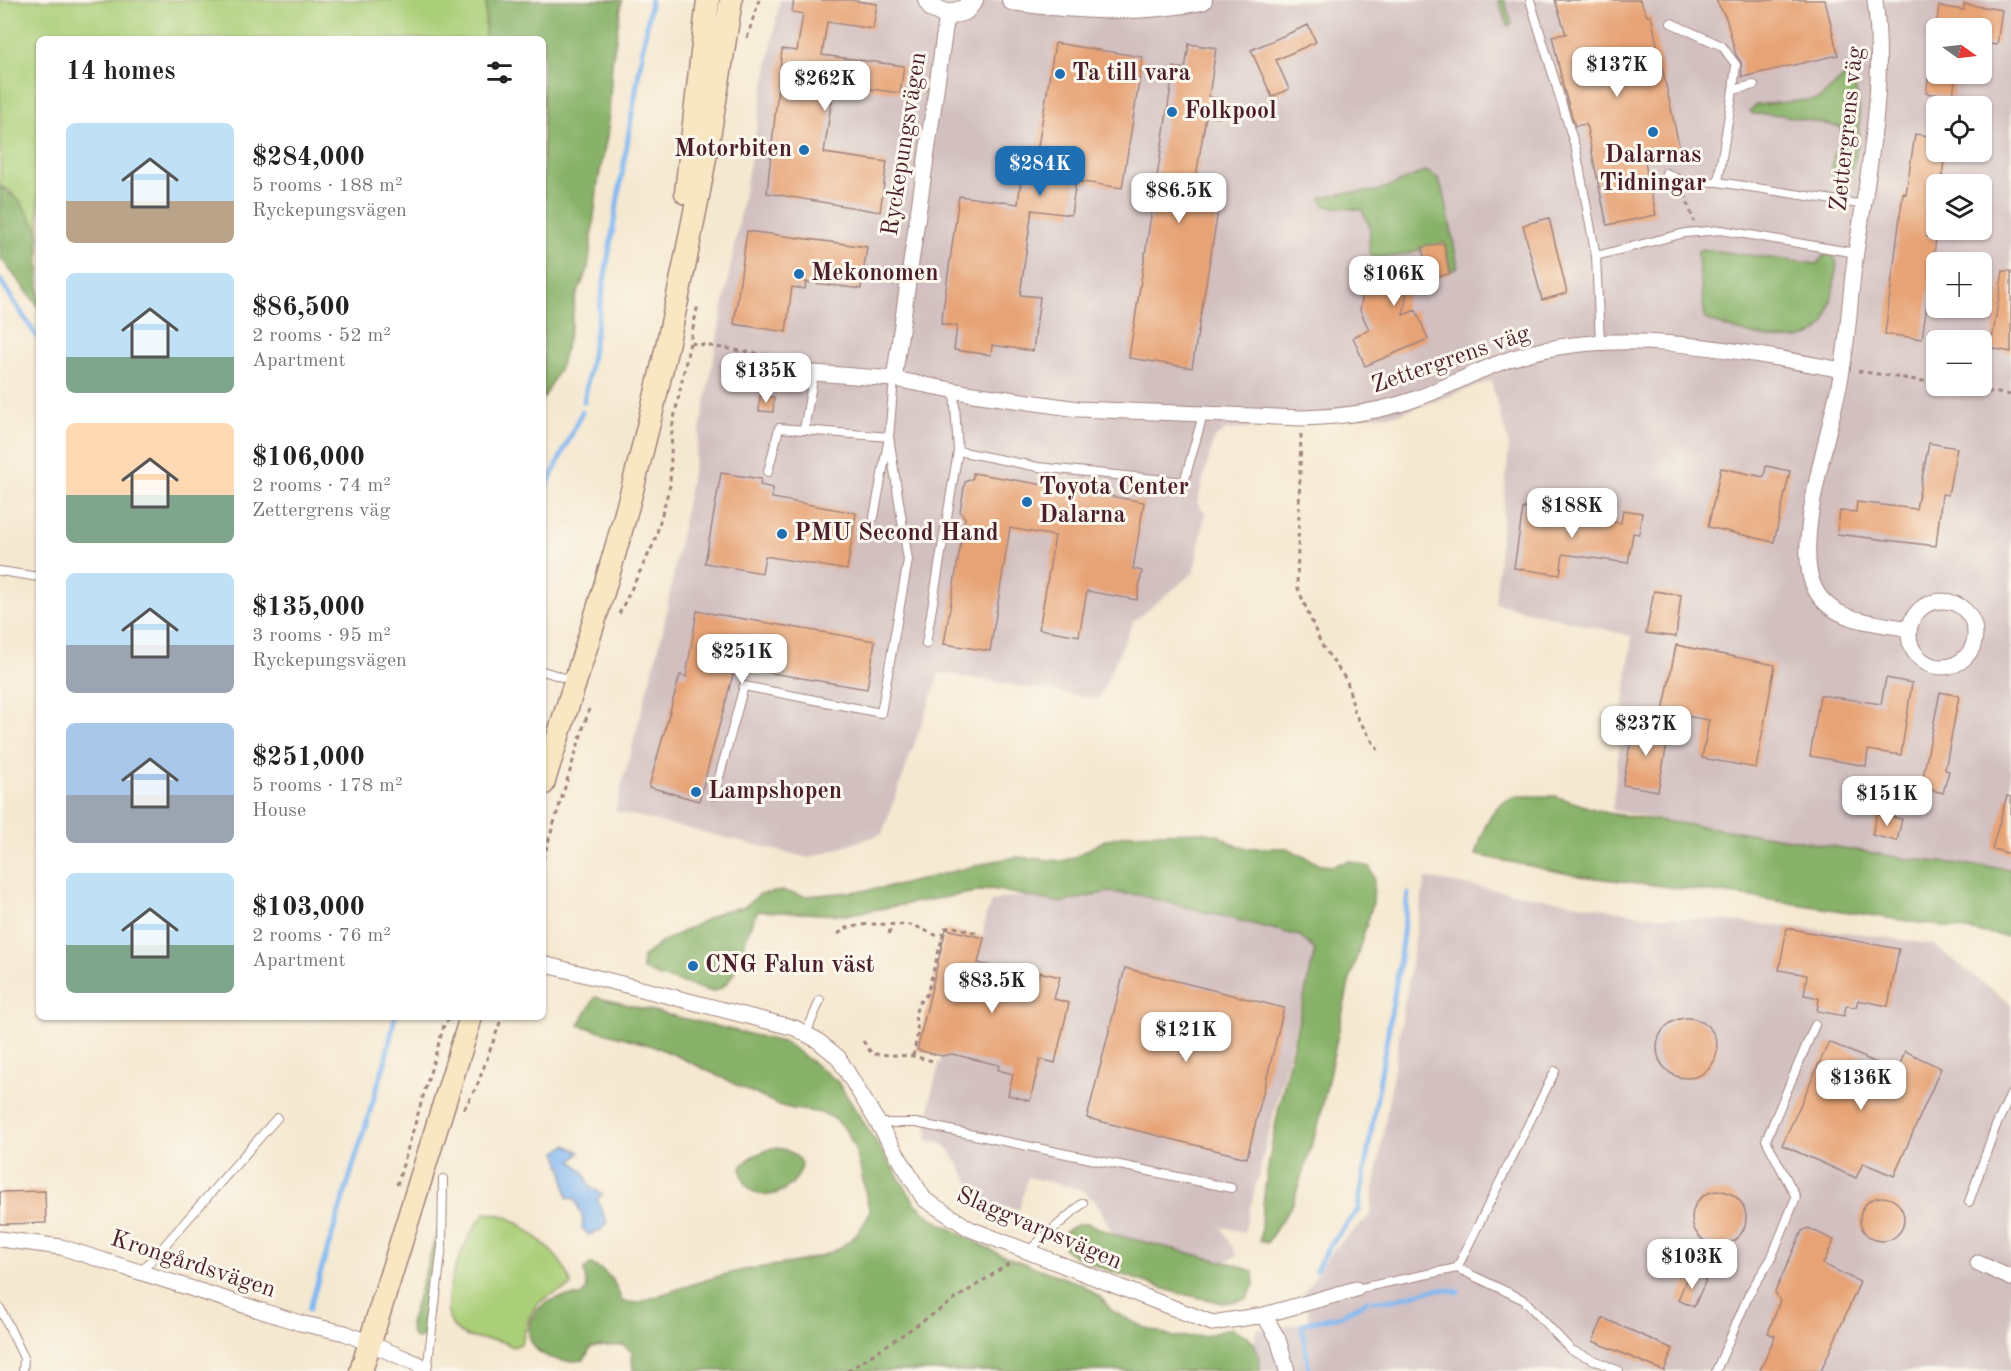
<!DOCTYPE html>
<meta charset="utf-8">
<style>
body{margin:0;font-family:"Old Standard TT",serif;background:#f6f6f6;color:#222;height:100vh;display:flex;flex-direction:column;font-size:22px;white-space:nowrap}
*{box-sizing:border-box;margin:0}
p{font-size:20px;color:#767676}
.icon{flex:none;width:33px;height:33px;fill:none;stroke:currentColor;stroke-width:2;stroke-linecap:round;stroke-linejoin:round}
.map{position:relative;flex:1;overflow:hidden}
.details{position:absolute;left:36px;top:36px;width:510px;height:984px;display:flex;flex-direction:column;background:#fff;border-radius:9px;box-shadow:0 2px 4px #0004}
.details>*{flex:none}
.needle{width:39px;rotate:104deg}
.tools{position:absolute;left:1926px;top:18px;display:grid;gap:12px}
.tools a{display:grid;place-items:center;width:66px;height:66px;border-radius:9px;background:#fff;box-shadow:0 2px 4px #0004;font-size:30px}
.price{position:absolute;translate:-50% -51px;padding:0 14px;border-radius:12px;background:#fff;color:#222;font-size:20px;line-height:39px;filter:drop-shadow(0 2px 3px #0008)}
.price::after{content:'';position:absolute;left:50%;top:36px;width:18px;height:14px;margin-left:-9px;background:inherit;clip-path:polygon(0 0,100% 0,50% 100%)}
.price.on{background:#1f6fb2;color:#fff}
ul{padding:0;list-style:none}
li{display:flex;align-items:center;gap:18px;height:150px;padding:0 30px}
li span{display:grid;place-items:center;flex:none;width:168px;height:120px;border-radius:9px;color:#555}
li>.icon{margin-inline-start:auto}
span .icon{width:72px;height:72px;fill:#fffc;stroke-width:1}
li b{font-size:26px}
h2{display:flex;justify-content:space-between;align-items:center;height:72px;padding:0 30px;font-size:26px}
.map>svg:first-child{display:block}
.industrial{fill:#d2bfc0;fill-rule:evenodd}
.green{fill:#abcf79;stroke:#7a7752;stroke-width:1.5}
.forest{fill:#88b269;stroke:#69684a;stroke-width:1.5}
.water{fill:#81b8f0;stroke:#666c8e;stroke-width:1.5}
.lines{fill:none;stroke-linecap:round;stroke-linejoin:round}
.stream{stroke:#81b8f0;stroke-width:5}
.building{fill:#e7a374}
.service-casing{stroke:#a0847e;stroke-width:10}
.minor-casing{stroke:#a0847e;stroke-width:17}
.tertiary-casing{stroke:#a0847e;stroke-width:22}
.secondary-casing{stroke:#a0847e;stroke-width:25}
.path{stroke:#a0847e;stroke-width:3;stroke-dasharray:4.5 4.5;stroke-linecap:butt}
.service{stroke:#fff;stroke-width:8}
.minor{stroke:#fff;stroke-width:15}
.tertiary{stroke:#fff;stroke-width:20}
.secondary{stroke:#f9e7c3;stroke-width:22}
.poi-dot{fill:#1f6fb2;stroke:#fbf7ec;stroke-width:2}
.labels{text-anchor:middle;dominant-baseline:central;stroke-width:6;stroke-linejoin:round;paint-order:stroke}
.poi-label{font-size:24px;font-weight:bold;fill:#4a1f2b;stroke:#fbf7ec;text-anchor:start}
.street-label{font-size:24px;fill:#4a1f2b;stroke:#fbf7ec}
</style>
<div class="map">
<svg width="2011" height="1371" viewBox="0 0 2011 1371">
<rect width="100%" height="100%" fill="#fbf7ec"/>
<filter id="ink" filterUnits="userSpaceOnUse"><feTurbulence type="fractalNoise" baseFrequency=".0167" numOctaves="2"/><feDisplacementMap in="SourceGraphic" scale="12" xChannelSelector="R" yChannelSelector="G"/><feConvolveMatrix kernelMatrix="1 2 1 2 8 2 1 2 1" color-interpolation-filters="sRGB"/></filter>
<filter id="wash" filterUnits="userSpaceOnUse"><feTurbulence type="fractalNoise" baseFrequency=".008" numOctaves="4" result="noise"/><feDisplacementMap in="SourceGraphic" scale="24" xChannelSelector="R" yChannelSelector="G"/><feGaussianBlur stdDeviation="1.35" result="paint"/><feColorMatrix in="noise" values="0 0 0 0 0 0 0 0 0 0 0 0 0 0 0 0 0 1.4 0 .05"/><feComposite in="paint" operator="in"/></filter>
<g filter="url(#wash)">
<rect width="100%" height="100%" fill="#f5e8d0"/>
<path class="industrial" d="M780 0H2011V888L1612 810 1632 636 1495 603 1509 445 1491 381 1398 414 1225 430 1214 439 1197 503 1205 513 1194 572 1133 622 1099 699 940 673 882 834 809 858 615 811 663 630ZM1936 28H1982V74H1936ZM1936 106H1982V152H1936ZM1936 184H1982V230H1936ZM1936 262H1982V308H1936ZM1936 340H1982V386H1936Z
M1425 878 1649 916 1718 920 1864 934 1933 945 2011 1004V1371H1251L1256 1330 1310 1322 1304 1293 1332 1251 1370 1215Z
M1107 892 1139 895 1300 936 1315 950 1244 1232 1222 1227 1237 1256 1224 1262 1113 1234 1097 1203 1080 1189 1028 1177 1019 1210 981 1201 949 1149 939 1142 927 1141 931 1094 942 1056 917 1050 947 929 983 937 985 918 991 902 1003 898 1030 896 1061 903Z"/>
<path class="green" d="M0 0H486L485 39H39V231L9 190 0 187Z
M485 1213C491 1214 498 1214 504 1216 526 1224 570 1263 571 1286 564 1291 556 1292 549 1296 528 1307 528 1324 521 1344L513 1347C496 1335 477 1344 460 1333 428 1313 466 1234 485 1213Z"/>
<path class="forest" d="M486 0H622L612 63 608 131 598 182 588 269 575 299 571 327 561 365 543 400V39H485Z
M1498 0H1504L1512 24 1508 26Z
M1847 74C1867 93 1860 160 1846 183L1833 181C1828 164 1835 151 1843 136L1840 127 1782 115 1753 114 1750 111 1756 105 1819 99Z
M1426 171 1438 178 1445 197 1458 267 1450 271 1444 243C1417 248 1401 260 1373 257L1369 252 1370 228 1362 210 1325 206 1321 198 1345 193 1378 191Z
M0 187 20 201 39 231V307L0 257Z
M1702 249 1816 264 1825 255H1833L1837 263C1834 281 1833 304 1825 322 1808 357 1732 330 1705 319L1697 252Z
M1518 796H1555L1606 813 1770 836 1909 859 2011 869V937L1745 896 1579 876 1476 855C1483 830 1490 802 1518 796Z
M1200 832 1218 835 1232 844 1248 848H1287L1321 865 1331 866 1349 861 1370 867 1374 878 1373 903 1349 983 1319 1122 1293 1203 1267 1243 1260 1240C1266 1142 1294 1045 1315 950L1300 936 1139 895 1108 892 1061 903 992 889 845 915 758 911C742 932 741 988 712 991 706 992 696 986 690 985 673 980 657 978 642 969L643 957 661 943 722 911 744 907 760 894 783 891 806 896 860 891 896 886 994 861 1016 857 1062 861 1075 857 1105 840 1129 834Z
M595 997 786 1043 837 1081 915 1203 934 1220 1001 1255 1081 1284 1101 1298 1112 1311 1143 1327 1174 1337 1205 1336 1231 1328C1254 1338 1259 1345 1260 1371H633L632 1352 623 1345 591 1347 584 1360C510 1371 512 1292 581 1296L587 1289 584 1270 591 1264C608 1272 617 1282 621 1301L637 1303C670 1292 704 1279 739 1271 786 1261 850 1266 870 1211 861 1183 861 1142 838 1122 823 1108 801 1113 782 1106 740 1089 701 1065 658 1048 633 1039 605 1033 579 1025Z
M772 1148C785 1148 798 1153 802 1166 791 1202 743 1207 741 1167L751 1157Z
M1087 1223 1113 1234 1237 1265 1253 1272 1254 1284 1247 1299 1223 1303 1174 1292 1082 1261 1065 1249 1061 1240C1066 1227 1074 1225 1087 1223Z
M437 1232 440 1236 425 1333 422 1338 416 1339 411 1333 410 1324Z"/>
<path class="water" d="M566 1145 580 1152 572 1161 584 1172 589 1185 602 1195 597 1199 607 1222 601 1230 589 1235 582 1228 583 1219 575 1199 568 1198C564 1189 566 1181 563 1172 561 1165 558 1161 557 1152Z"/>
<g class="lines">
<path class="stream" d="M0 280 39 340
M584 402 651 0
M543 494 582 412
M1316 1270 1330 1245 1358 1210 1398 972 1408 894
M1373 1301C1379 1300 1386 1301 1392 1300 1415 1295 1434 1285 1458 1292
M309 1310 385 1062 395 1017
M1309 1371 1302 1324 1340 1316 1367 1301"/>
</g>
<g id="blocks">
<path class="building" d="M794 0H850L877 4 873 29 827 22 822 55 904 66 900 93 834 84 824 153 887 162 880 212 767 193 782 49 797 51 803 14 792 12Z
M1555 0H1640L1647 16H1651L1680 150 1644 158 1656 215 1607 225 1586 124 1575 126 1564 90 1552 36 1566 34Z
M1716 0H1825L1838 55 1742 77 1741 62 1736 55 1726 18Z
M1964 4 2002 10 1997 45 1982 43V28H1936L1939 6 1964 10Z
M1308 25 1316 42 1276 60 1289 89 1272 97 1251 50Z
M1055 43 1143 57 1122 188 1076 181 1071 215 1032 210 1020 295 1040 297 1033 351 992 345 991 355 954 350 957 326 941 324 959 196 1018 204 1021 181 1032 183Z
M1189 44 1216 48 1209 97 1221 99 1218 118 1206 116 1194 189 1221 193 1192 368 1129 358 1174 67 1185 69Z
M1929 74H1956L1953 96 1926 93Z
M1915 134 1936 137V152H1945L1941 184H1936V199H1932L1927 237 1936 239 1922 339 1885 334 1903 193 1906 194Z
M1549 218 1567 293 1542 300 1523 225Z
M747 231 867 247 861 289 806 282 805 289 792 287 786 332 734 324Z
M1444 243 1450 274 1409 282 1403 315 1416 310 1428 339 1365 366 1353 337 1369 330 1360 310 1368 263 1428 274 1422 247Z
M2003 271H2011V352L1991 348Z
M760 396 774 397 773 412 759 411Z
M1929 443 1957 448 1948 495 1942 494 1936 546 1837 534 1840 511 1856 512 1857 502 1916 509Z
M1766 466 1790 471 1774 542 1708 527 1721 468 1764 477Z
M721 473 761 479 760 485 773 488 772 498 856 513 847 570 765 556 762 573 705 563Z
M973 473 1144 502 1133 569 1142 571 1137 600 1087 591 1079 636 1039 629 1055 536 1010 528 990 651 944 644 965 518 960 512 965 482 973 478Z
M1523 508 1621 523 1623 510 1642 513 1639 534 1633 533 1628 563 1563 554 1560 575 1514 568Z
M1654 591 1681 595 1676 637 1646 633Z
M697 611 875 641 867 689 735 667 699 801 649 787 680 675 686 677Z
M1676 645 1775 665 1756 768 1702 758 1709 720 1663 712Z
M1886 678 1912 683 1901 755 1868 750 1866 766 1810 756 1820 695 1881 704Z
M1940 692 1959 696 1945 770 1949 771 1943 793 1921 787Z
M1634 722 1670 729 1658 791 1623 785Z
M2007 796 2011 797V854L1992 849Z
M1877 814 1902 819 1897 841 1872 835Z
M1787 928 1899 949 1888 1006 1858 1000 1856 1007 1846 1006 1844 1016 1817 1011 1819 998 1804 995 1807 975 1779 970Z
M946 929 984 938 978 963 1038 977 1039 972 1060 977 1054 999 1069 1003 1055 1063 1040 1059 1030 1101 1008 1095 1013 1074 998 1070 999 1065 952 1054 942 1056 917 1050Z
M1125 968 1284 1008 1247 1158 1087 1118Z
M1657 1048a30 30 0 1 1 60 0a30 30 0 1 1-60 0Z
M1829 1042 1897 1072 1905 1051 1941 1068 1894 1176 1863 1163 1856 1178 1782 1145Z
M1692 1218a27 27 0 1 1 54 0a27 27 0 1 1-54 0Z
M45 1191 46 1223 0 1224V1192Z
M1860 1219a22 22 0 1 1 44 0a22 22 0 1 1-44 0Z
M1808 1228 1834 1240 1823 1264 1860 1282 1821 1371H1760L1775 1336 1768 1333 1780 1300 1775 1292 1802 1231Z
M1689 1273 1706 1280 1694 1307 1678 1300Z
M1603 1318 1673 1349 1664 1371 1593 1341Z"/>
</g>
</g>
<g filter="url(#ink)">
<use href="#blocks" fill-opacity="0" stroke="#a0847e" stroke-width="1.5"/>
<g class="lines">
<defs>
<path id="service" d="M1530 0 1576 150 1596 256 1600 342
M1671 23 1722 46 1736 65 1733 90
M1754 85 1733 90 1718 182 1865 205
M1666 173 1682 181 1718 182
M1596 256 1685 233 1721 230 1856 253
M804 430 814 373
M958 451 1038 467 1184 482 1203 415
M874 517 889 437 894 379
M0 571 39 577
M926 644 958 451 954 391
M543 671 574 681
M714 796 744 686 881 713 908 560 889 437 779 428 768 472
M806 1034 820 1000
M879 1123H916L1231 1188
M1969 1202 1995 1128 2011 1094
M1027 1252 1083 1203
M1457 1268 1524 1300 1571 1350 1619 1371
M141 1272 277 1118
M1356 1289 1457 1268 1555 1071
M0 1308 24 1358 23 1371
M427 1371 442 1246 443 1179
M1716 1371 1750 1292 1771 1259 1796 1197 1766 1140 1815 1025"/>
<path id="minor" d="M1875 0C1886 85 1869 169 1856 252 1850 291 1849 331 1842 370 1834 422 1792 541 1814 587 1831 623 1875 622 1909 629
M814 373 894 379 947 15
M894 379 973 394 1078 409 1301 418C1340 417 1381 412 1418 398 1453 385 1486 365 1523 355 1627 326 1738 351 1842 370
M1909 634a33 33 0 1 1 66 0a33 33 0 1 1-66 0Z
M543 964 795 1028 817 1040 838 1057 924 1199 970 1229 1212 1323 1264 1315 1356 1289
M0 1239 61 1247 300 1323 345 1333 418 1364 423 1371
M1978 1263 2011 1278
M1264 1315 1278 1339 1287 1371"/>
<path id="tertiary" d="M928 0 933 8 947 15 965 10 973 0
M1012 0C1076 9 1138 13 1202 0"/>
<path id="secondary" d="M686 193 708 0
M543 784C576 678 612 571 639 463 678 310 708 156 731 0
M361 1371 471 1017"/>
</defs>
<use href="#service" class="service-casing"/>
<use href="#minor" class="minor-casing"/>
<use href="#tertiary" class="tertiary-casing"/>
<use href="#secondary" class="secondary-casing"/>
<path class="path" d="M747 38 759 0
M1685 194 1694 222
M691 343 799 360 803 364
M1858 371 1936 383
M1952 386 2011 395
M1301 434 1297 586 1321 644 1347 681 1355 714 1378 750
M619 614 654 543 670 485 672 428 698 304
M543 859 589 709
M838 934 846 928 869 924 913 925 942 938
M889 934 891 926
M863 1041 872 1054 913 1056 937 1062
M913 1056 918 1032 915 1016 918 1004 927 994 945 928 954 927 977 933
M464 1109 477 1086 502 1017
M397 1185 445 1022 451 1019
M848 1371 1011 1262"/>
<use href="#service" class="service"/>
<use href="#minor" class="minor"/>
<use href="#tertiary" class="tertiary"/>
<use href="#secondary" class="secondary"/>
</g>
</g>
<g class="poi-dot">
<circle cx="1060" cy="74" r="6"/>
<circle cx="1172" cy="112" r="6"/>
<circle cx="1653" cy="132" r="6"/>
<circle cx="804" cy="150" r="6"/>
<circle cx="799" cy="274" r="6"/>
<circle cx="1027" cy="502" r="6"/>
<circle cx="782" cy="534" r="6"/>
<circle cx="696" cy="792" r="6"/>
<circle cx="693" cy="966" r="6"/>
</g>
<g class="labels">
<g class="poi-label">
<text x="1072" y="74">Ta till vara</text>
<text x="1184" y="112">Folkpool</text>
<text x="792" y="150" text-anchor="end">Motorbiten</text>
<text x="1653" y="156" text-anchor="middle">Dalarnas<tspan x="1653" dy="28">Tidningar</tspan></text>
<text x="811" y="274">Mekonomen</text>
<text x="1039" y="488">Toyota Center<tspan x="1039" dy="28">Dalarna</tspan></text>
<text x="794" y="534">PMU Second Hand</text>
<text x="708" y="792">Lampshopen</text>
<text x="705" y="966">CNG Falun väst</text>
</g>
<g class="street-label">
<text transform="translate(1848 129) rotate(-84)">Zettergrens väg</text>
<text transform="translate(905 144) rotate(-81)">Ryckepungsvägen</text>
<text transform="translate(1451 360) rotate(-19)">Zettergrens väg</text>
<text transform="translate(1039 1229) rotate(23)">Slaggvarpsvägen</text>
<text transform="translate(193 1265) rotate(18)">Krongårdsvägen</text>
</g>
</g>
</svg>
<div class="tools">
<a><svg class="needle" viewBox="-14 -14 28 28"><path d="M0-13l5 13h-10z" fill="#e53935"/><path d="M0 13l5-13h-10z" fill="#767676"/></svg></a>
<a><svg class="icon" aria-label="locate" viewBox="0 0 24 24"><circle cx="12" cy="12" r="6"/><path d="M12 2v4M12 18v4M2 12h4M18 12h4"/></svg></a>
<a><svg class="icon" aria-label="layers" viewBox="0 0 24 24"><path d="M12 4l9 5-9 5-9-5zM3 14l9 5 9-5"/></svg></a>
<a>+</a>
<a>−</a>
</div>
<b class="price" style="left:1617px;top:98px">$137K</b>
<b class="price" style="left:825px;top:112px">$262K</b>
<b class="price on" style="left:1040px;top:197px">$284K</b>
<b class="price" style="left:1179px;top:224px">$86.5K</b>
<b class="price" style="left:1394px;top:307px">$106K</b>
<b class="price" style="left:766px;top:404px">$135K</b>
<b class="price" style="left:1572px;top:539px">$188K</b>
<b class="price" style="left:742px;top:685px">$251K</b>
<b class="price" style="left:1646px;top:757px">$237K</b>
<b class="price" style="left:1887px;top:827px">$151K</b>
<b class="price" style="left:992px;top:1014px">$83.5K</b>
<b class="price" style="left:1186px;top:1063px">$121K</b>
<b class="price" style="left:1861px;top:1111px">$136K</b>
<b class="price" style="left:1692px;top:1290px">$103K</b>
<section class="details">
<h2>14 homes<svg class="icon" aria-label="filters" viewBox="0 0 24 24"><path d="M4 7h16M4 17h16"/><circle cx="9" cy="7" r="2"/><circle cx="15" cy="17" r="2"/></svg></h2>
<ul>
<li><span style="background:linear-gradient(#bfe0f5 65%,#b9a48a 0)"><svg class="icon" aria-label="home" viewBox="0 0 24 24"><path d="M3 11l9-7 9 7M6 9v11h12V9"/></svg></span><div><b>$284,000</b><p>5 rooms · 188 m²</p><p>Ryckepungsvägen</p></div></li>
<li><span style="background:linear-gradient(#bfe0f5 70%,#7fa58c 0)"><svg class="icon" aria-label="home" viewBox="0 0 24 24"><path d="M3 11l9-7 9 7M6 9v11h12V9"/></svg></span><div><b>$86,500</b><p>2 rooms · 52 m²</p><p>Apartment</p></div></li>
<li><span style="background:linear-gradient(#ffd9b3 60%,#7fa58c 0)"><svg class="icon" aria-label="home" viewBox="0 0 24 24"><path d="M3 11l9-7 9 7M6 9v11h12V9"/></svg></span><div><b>$106,000</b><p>2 rooms · 74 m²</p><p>Zettergrens väg</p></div></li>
<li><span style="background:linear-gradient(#bfe0f5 60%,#9aa5b1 0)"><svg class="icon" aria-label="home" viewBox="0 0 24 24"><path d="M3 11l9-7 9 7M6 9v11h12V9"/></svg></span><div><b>$135,000</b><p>3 rooms · 95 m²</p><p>Ryckepungsvägen</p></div></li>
<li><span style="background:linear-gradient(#a9c7e8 60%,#9aa5b1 0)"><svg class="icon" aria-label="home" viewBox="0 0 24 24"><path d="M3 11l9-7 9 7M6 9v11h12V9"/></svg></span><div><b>$251,000</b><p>5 rooms · 178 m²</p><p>House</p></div></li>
<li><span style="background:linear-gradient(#bfe0f5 60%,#7fa58c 0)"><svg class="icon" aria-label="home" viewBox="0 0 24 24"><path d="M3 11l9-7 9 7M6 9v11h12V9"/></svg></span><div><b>$103,000</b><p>2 rooms · 76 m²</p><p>Apartment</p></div></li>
</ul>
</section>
</div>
